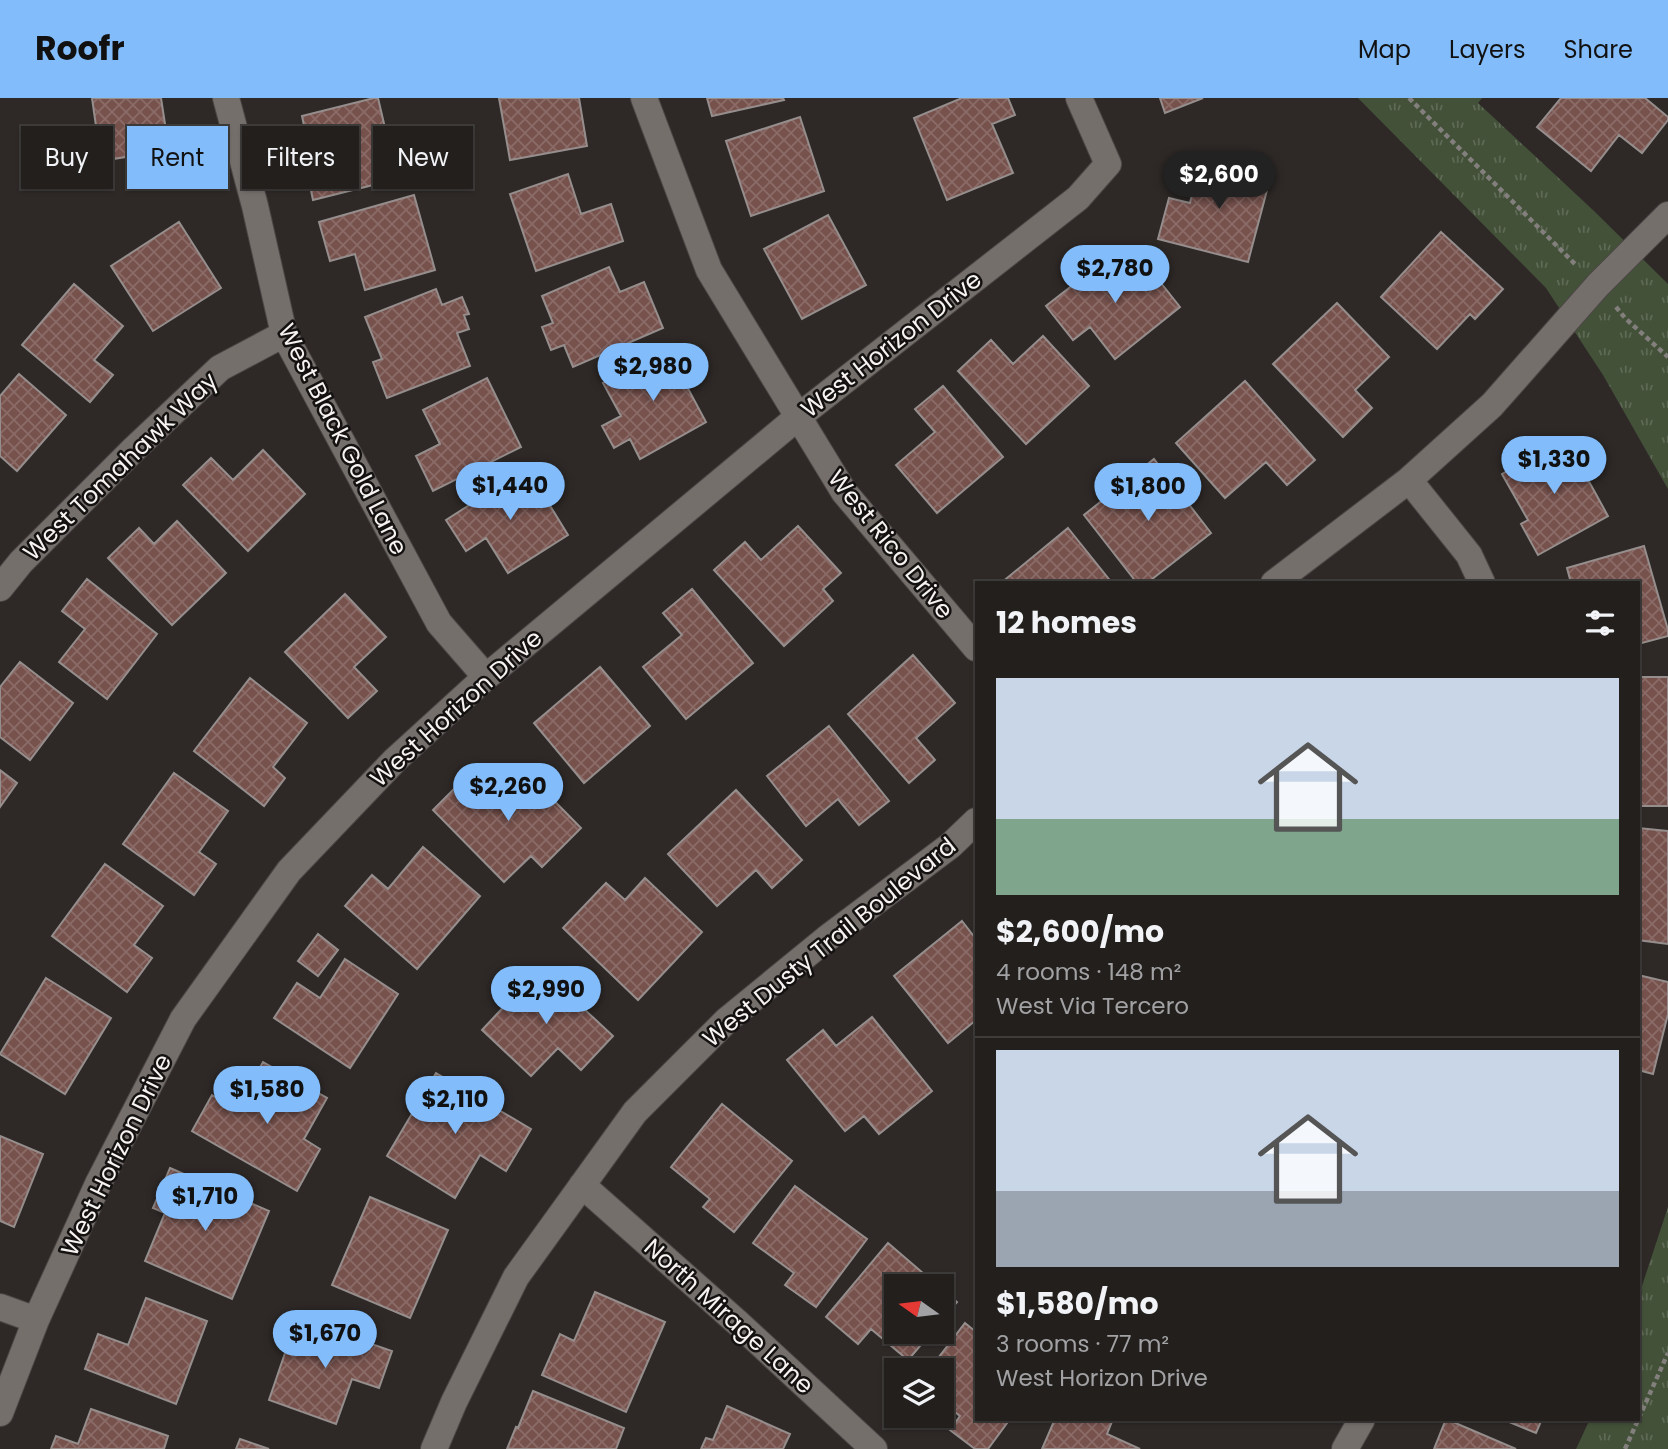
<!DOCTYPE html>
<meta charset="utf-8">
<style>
body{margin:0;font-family:Poppins,sans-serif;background:#2a2726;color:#f1f3f6;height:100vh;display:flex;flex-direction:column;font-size:26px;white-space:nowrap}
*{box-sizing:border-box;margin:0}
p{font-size:23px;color:#a2a2a4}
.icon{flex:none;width:38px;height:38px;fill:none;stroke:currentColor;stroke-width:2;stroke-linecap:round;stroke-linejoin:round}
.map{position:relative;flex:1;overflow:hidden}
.sheet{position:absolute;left:975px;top:483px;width:665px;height:840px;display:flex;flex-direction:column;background:#221f1d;border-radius:0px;box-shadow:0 2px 5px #0004,0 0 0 2px #3f3d3b}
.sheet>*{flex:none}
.top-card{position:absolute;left:21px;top:28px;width:665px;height:63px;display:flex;gap:14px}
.needle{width:46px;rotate:284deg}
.tools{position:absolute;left:884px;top:1176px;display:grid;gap:14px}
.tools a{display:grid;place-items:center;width:70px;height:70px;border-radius:0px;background:#221f1d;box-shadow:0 2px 5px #0004,0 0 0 2px #3f3d3b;font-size:35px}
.price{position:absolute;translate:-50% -60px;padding:0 16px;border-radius:24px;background:#82bcfa;color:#111;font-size:23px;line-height:46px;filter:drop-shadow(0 2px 4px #0008)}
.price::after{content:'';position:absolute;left:50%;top:42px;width:21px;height:16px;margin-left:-10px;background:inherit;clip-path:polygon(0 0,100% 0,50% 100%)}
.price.selected{background:#222;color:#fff}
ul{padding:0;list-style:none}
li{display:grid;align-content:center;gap:14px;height:371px;padding:0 21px}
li+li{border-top:2px solid #3f3d3b}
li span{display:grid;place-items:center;height:217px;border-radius:0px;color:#555}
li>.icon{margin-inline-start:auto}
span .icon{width:126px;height:126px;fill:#fffc;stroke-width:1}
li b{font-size:30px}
h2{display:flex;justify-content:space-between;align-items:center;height:84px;padding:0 21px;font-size:30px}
.chip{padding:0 24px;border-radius:0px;background:#221f1d;box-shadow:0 2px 5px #0004,0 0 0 2px #3f3d3b;font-size:24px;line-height:63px}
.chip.selected{background:#82bcfa;color:#111}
header{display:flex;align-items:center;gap:42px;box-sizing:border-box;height:98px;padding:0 35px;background:#82bcfa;color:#111}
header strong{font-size:33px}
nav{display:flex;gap:38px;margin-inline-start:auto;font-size:24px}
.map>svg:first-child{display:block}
.grass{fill:url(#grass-tufts)}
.building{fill:url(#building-cross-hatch);stroke:#958e8d;stroke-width:2}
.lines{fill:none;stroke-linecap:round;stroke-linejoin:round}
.street-casing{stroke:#4c4746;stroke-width:28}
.path{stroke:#837f7d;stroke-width:4.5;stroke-dasharray:5 3.5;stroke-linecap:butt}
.street{stroke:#756f6c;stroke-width:26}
.labels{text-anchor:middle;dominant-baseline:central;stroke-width:5;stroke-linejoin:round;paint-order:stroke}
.street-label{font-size:24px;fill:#f6f3f1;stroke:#141211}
</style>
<header>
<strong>Roofr</strong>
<nav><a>Map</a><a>Layers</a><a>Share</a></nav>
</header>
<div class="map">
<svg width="1668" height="1351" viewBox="0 0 1668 1351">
<defs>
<pattern id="grass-tufts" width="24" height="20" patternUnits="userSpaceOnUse" patternTransform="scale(1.75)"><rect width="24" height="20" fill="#435139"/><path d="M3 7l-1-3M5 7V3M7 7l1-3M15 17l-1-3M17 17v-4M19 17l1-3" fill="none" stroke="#5f6a56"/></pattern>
<pattern id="building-cross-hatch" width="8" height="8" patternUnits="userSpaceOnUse" patternTransform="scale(1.75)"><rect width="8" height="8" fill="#77524d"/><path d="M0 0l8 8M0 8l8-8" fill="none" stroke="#8b6b67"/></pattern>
</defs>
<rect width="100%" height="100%" fill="#2e2927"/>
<path class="grass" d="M1358 0H1482L1478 5 1594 113 1668 186V391L1603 277 1546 190Z
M1668 1109V1351H1576L1590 1321H1638V1200Z"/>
<path class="building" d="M92 0H161L169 52 101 63Z
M374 0H378L397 81 313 102 305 64 323 59 319 39 307 42 302 18Z
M499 0H579L587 48 510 62Z
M707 0H783L784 2 712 18Z
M962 0H1008L1015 17 992 26 1013 75 947 102 914 20Z
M1160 0H1203L1165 15Z
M1561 0H1645L1668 19V22L1642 55 1619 37 1591 73 1537 29Z
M800 19 824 93 751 118 726 43Z
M1201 59 1271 77 1248 164 1158 141 1169 100 1190 105Z
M568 76 581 116 611 106 623 143 536 173 510 96Z
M414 97 435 172 365 192 355 156 330 163 319 124Z
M828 117 866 187 802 221 764 151Z
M179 124 221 190 153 233 111 168Z
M1441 134 1503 191 1475 221 1470 216 1437 251 1381 199Z
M1134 151 1180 209 1115 261 1090 229 1073 242 1046 208 1087 176 1092 183Z
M609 169 620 194 644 184 663 230 573 269 564 247 551 252 542 229 553 225 542 198Z
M74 186 123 228 94 262 113 277 90 304 22 247Z
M436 191 442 207 462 199 469 216 464 217 469 231 457 235 470 268 387 300 373 264 382 261 365 219Z
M1337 205 1389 259 1355 292 1372 310 1343 339 1273 266Z
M1043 238 1089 288 1026 346 958 273 991 242 1013 266Z
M673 246 692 281 685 285 706 324 640 361 630 341 614 350 602 328 621 318 603 285Z
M19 276 66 317 17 373 0 358V298Z
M487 280 521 349 433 393 416 358 440 346 423 312Z
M1245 283 1315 362 1287 387 1266 364 1225 400 1176 345Z
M943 288 1003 359 937 415 896 367 935 334 915 311Z
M1565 340 1608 418 1538 457 1521 426 1528 422 1502 376Z
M263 352 305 396 248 453 183 387 211 360 233 382Z
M1154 361 1211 435 1147 485H1137L1084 417Z
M527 370 568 437 508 475 486 440 466 453 446 422Z
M177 423 226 475 172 527 108 460 139 430 154 446Z
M798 428 841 475 823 491 833 503 784 548 714 472 745 444 761 462Z
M1068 430 1112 485H1001Z
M1644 448 1668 532V538L1638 546V485H1571L1567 470Z
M87 481 157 536 107 601 59 564 85 531 62 513Z
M692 491 753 565 686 621 643 569 682 537 663 515Z
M345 496 386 539 354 569 377 593 348 620 285 554Z
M913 557 955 605 916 640 935 662 909 685 848 616Z
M20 564 73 605 30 662 0 639V589Z
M600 569 650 628 584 685 534 625Z
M1638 579H1668V708H1638Z
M250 580 307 625 273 669 285 680 264 708 194 653Z
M829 628 889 703 859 727 838 701 806 728 767 678Z
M519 667 581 730 542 769 531 758 504 784 433 712 464 681 484 701Z
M0 672 17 685 0 709Z
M174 675 228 713 199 754 216 766 194 797 123 746Z
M736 692 802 762 772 790 756 772 717 808 668 756Z
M1638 730 1668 733V846L1638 842Z
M423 749 480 798 417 871 345 808 372 777 388 791Z
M105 766 163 808 134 847 152 860 127 894 52 838Z
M645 780 702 834 638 902 563 830 606 785 625 802Z
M962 823 976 841V922L948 945 894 878Z
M318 836 338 852 318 878 298 863Z
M345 861 398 896 350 970 274 920 297 885 320 900Z
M540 870 613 938 581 972 558 950 531 978 482 932Z
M1638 877 1668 884V916L1653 976 1638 972Z
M46 880 111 920 65 996 0 956Z
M872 919 932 993 879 1036 864 1018 845 1033 787 962 823 932 836 948Z
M263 964 327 1000 304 1041 320 1051 297 1093 192 1033 212 997 237 1011Z
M436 975 531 1031 506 1073 480 1057 455 1100 387 1058Z
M722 1006 792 1063 734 1134 703 1109 710 1101 671 1069Z
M0 1038 43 1056 14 1129 0 1123Z
M170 1070 269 1113 232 1201 145 1163 165 1115 153 1110Z
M795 1088 867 1141 816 1209 785 1187 794 1175 753 1145Z
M370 1099 448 1132 410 1220 332 1187Z
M888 1145 938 1188H896V1234H932L908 1262 871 1231 858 1246 826 1219Z
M942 1191 957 1204 942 1222Z
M595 1194 665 1224 626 1314 542 1277 560 1236 574 1243Z
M146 1200 207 1223 176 1306 85 1271 98 1236 128 1247Z
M297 1220 392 1253 379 1290 352 1281 336 1326 269 1302Z
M965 1225 976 1234V1321H1010L988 1351H975L950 1332 960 1318 942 1304V1272H929Z
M533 1293 624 1330 616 1351H507L516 1329 518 1330Z
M727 1308 790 1336 783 1351H701L706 1340 713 1342Z
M91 1311 168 1338 164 1351H51L56 1338 78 1346Z
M1055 1321H1113L1107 1336 1140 1351H1042Z
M1446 1321 1516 1351H1434Z
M1502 1321H1542L1536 1335Z
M240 1341 269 1351H236Z"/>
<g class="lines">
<defs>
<path id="street" d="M226 0 255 108 284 236 439 525 486 579
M644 0 709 172 844 394 976 550
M1409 382 1469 457 1482 485
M1274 485 1409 382 1492 307 1598 187 1668 117
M0 490 21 464 133 352 220 270 284 236
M582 1087 739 1226 874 1351
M0 1209 36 1222
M0 1315 36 1222 98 1086 183 921 289 773 395 662 486 579 798 319 1078 100 1108 66 1079 0
M434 1351 454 1304 516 1179 635 1014 727 922 826 841 951 747 976 723
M1345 1351 1362 1321"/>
</defs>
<use href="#street" class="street-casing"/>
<path class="path" d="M1409 0 1576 167
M1616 209 1625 220 1668 259
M1625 1351 1668 1255"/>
<use href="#street" class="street"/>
</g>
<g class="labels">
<g class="street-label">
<text transform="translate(891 246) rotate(-38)">West Horizon Drive</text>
<text transform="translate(343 341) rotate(63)">West Black Gold Lane</text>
<text transform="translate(120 368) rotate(-44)">West Tomahawk Way</text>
<text transform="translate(891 446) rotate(51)">West Rico Drive</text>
<text transform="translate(456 610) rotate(-42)">West Horizon Drive</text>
<text transform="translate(829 844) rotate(-39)">West Dusty Trail Boulevard</text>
<text transform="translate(116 1057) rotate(-64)">West Horizon Drive</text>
<text transform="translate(729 1218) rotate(42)">North Mirage Lane</text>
</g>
</g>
</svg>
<div class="tools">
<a><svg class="needle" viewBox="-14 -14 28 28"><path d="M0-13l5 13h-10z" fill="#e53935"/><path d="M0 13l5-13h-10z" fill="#a2a2a4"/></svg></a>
<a><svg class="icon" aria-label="layers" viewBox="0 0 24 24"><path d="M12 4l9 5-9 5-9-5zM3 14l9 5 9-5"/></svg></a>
</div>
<b class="price selected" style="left:1219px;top:113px">$2,600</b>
<b class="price" style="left:1115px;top:207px">$2,780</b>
<b class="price" style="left:653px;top:305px">$2,980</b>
<b class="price" style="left:1554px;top:398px">$1,330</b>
<b class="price" style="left:510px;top:424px">$1,440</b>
<b class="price" style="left:1148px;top:425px">$1,800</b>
<b class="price" style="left:508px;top:725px">$2,260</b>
<b class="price" style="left:546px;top:928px">$2,990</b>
<b class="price" style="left:267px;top:1028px">$1,580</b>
<b class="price" style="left:455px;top:1038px">$2,110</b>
<b class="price" style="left:205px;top:1135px">$1,710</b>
<b class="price" style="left:325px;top:1272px">$1,670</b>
<div class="top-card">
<a class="chip">Buy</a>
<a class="chip selected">Rent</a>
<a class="chip">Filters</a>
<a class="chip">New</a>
</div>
<section class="sheet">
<h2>12 homes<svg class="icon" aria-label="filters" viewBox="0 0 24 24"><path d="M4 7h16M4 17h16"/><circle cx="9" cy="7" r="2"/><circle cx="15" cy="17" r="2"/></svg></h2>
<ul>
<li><span style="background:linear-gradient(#c9d6e8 65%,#7fa58c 0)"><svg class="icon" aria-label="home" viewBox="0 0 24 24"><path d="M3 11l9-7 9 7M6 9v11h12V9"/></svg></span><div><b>$2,600/mo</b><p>4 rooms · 148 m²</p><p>West Via Tercero</p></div></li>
<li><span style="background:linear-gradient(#c9d6e8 65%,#9aa5b1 0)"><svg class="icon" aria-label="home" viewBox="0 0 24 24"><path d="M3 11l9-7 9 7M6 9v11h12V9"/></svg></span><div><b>$1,580/mo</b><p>3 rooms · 77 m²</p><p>West Horizon Drive</p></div></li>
</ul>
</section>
</div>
